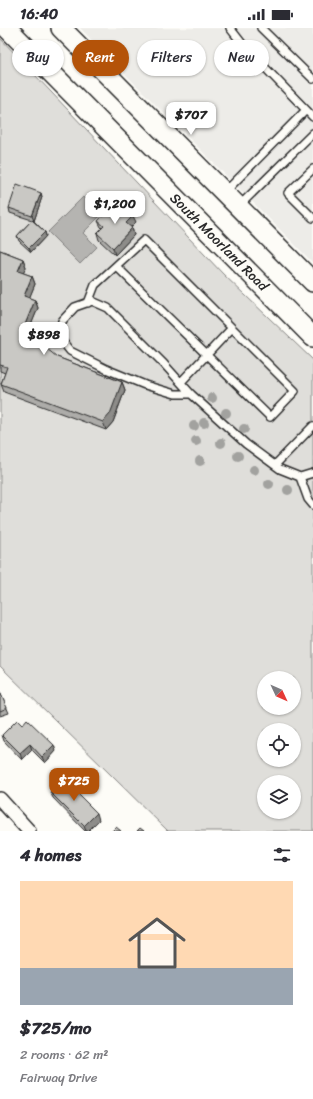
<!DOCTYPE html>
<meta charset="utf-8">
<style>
body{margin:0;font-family:Sriracha,sans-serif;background:#f7f7f7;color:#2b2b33;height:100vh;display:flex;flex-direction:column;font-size:15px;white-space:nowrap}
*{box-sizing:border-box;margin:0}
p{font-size:13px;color:#7c7c81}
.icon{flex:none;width:22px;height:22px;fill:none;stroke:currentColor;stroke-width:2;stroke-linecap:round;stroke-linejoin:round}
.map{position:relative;height:803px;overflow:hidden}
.side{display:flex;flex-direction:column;background:#fff;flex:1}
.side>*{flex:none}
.banner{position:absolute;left:12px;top:12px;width:289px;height:36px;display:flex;gap:8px}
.needle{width:26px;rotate:134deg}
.tools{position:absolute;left:257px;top:643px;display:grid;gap:8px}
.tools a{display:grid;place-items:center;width:44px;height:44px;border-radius:50%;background:#fff;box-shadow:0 1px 3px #0004;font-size:20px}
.price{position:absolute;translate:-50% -34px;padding:0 9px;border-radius:8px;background:#fff;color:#222;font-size:13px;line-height:26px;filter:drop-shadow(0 1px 2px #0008)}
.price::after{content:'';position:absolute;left:50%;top:24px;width:12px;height:9px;margin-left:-6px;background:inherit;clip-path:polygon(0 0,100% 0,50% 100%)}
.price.current{background:#b45309;color:#fff}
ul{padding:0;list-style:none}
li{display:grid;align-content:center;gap:8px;height:212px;padding:0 20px}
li+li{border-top:1px solid #e1e1e2}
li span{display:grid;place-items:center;height:124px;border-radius:0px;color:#555}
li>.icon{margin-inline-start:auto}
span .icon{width:72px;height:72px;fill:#fffc;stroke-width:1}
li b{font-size:17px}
h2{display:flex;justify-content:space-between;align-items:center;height:48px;padding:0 20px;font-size:17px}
.chip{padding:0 14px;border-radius:18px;background:#fff;box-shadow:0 1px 3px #0004;font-size:14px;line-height:36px}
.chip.current{background:#b45309;color:#fff}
.status{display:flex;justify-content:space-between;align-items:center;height:28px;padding:0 20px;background:#fff;direction:ltr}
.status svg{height:11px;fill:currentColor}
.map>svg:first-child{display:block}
.built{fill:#edece8}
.green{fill:#dfdeda;stroke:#858482;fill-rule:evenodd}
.water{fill:#b5b4b1;stroke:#7e7d7b}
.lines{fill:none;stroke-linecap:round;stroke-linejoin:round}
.lane-casing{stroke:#2b2b2b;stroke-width:10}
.street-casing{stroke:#2b2b2b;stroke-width:16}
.secondary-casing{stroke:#2b2b2b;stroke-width:22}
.lane{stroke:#fdfcf7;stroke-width:7}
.street{stroke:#fdfcf7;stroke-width:13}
.secondary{stroke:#fdfcf7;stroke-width:19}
.tree{fill:#a2a29f}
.wall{fill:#adaca9;stroke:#2b2b2b}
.shaded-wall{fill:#8d8c89;stroke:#2b2b2b}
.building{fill:#c9c8c4;stroke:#2b2b2b}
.labels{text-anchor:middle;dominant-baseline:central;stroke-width:3;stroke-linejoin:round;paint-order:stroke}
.street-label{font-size:14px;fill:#2b2b2b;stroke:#fdfcf7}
</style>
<div class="status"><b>16:40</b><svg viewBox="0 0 49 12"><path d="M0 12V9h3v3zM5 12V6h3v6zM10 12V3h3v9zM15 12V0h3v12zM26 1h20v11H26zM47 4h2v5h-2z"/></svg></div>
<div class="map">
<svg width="313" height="803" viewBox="0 0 313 803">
<rect width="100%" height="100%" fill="#fdfcf7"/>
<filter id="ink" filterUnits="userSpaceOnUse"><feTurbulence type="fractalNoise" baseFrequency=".025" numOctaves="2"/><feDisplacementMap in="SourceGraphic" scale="8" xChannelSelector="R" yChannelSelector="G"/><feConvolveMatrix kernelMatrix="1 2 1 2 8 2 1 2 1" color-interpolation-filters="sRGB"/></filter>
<g filter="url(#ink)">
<path class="built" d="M80 0H313V235L107 28Z"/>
<path class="green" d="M0 10 223 246 313 332V803H168L0 638ZM264 650H294V680H264ZM264 702H294V732H264ZM264 754H294V784H264Z"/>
<path class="water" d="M83 169 101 187 83 205 97 219 80 236 48 204Z"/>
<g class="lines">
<defs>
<path id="lane" d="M230 0 244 18 313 89
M261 0 313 51
M313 141 288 165 313 190
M225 164 306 82
M239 178 313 105
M88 275 95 257 144 212 295 363 270 389 116 238
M181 354 232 300
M191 366H175L145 357 106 341 70 323 59 309 62 293 75 279 92 273 108 280 164 336 191 366 246 416 280 441 300 449 313 445
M275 437 313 398
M300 449 308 471 313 477"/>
<path id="street" d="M0 771 29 803"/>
<path id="secondary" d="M7 0 313 309
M61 0 313 254"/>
</defs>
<use href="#lane" class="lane-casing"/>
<use href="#street" class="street-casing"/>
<use href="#secondary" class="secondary-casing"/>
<use href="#lane" class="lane"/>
<use href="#street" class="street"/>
<use href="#secondary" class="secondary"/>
</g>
<g class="tree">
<circle cx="212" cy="370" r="5"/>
<circle cx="226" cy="385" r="5"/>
<circle cx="204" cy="395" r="5"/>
<circle cx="194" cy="398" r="5"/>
<circle cx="244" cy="401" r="5"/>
<circle cx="196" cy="413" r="5"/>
<circle cx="221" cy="415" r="5"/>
<circle cx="238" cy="428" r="5"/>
<circle cx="200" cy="433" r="5"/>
<circle cx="254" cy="442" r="5"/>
<circle cx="269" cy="456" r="5"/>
<circle cx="288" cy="462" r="5"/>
</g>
<path class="wall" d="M41 165 42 169 34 193 33 192 45 204 46 208 31 224 19 213 17 208 32 192 10 185 9 180Z
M118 182 136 194 131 199 132 200 134 207 115 227 99 212 97 205 102 200 101 199 98 193Z
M0 222 23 231 26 239 23 245 32 248 35 256 29 270 35 272 38 280 27 306 41 318 57 329 122 354 125 362 113 394 106 402 4 364 1 356 5 345 0 343Z
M0 664 9 685 0 688Z
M22 697 56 723 45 735 32 722 22 732 4 713 2 707Z
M50 764 99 792 88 803H85L53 770Z"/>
<path class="shaded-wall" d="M41 165 42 169 34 193 32 188Z
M133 188 136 194 129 201 126 195Z
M132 200 134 207 115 227 113 220Z
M45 204 46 208 31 224 29 220Z
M23 231 26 239 21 251 18 243Z
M32 248 35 256 27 276 24 268Z
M35 272 38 280 25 312 22 304Z
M38 311 41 318 36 316Z
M122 354 125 362 113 394 106 402 103 394Z
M30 716 32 722 22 732 20 725Z
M54 717 56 723 45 735 42 729Z
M97 785 99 792 88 803H86L84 798Z"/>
<path class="building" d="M17 156 41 165 32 188 9 180Z
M113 177 118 182 123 177 133 188 126 195 132 200 113 220 97 205 104 198 98 193Z
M32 192 45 204 29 220 17 208Z
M0 222 23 231 18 243 32 248 24 268 35 272 22 304 38 311 36 316 46 320 57 329 122 354 110 386 103 394 1 356 7 339 0 337Z
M0 664 7 680 0 683Z
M27 691 54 717 42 729 30 716 20 725 2 707 17 692 22 697Z
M63 751 97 785 84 798 50 764Z
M116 799 121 803H112Z
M140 800 144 803H137Z"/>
</g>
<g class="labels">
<g class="street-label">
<text transform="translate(219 214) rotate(45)">South Moorland Road</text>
</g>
</g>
</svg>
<div class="tools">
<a><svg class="needle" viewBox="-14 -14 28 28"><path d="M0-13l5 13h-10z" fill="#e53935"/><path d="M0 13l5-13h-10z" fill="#7c7c81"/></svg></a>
<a><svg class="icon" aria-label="locate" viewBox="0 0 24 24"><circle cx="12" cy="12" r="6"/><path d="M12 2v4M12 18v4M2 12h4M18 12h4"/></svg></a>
<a><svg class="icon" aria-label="layers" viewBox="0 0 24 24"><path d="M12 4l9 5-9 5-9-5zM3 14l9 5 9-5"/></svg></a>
</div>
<b class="price" style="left:191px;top:108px">$707</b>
<b class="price" style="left:115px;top:197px">$1,200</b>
<b class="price" style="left:44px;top:328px">$898</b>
<b class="price current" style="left:74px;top:774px">$725</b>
<div class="banner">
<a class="chip">Buy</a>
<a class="chip current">Rent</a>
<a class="chip">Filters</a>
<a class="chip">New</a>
</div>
</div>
<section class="side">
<h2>4 homes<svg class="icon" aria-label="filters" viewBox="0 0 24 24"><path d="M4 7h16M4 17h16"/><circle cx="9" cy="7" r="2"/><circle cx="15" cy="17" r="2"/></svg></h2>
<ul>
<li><span style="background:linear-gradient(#ffd9b3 70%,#9aa5b1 0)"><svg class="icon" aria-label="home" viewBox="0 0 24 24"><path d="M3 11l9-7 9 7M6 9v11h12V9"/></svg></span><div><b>$725/mo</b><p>2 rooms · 62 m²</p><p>Fairway Drive</p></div></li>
</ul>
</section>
